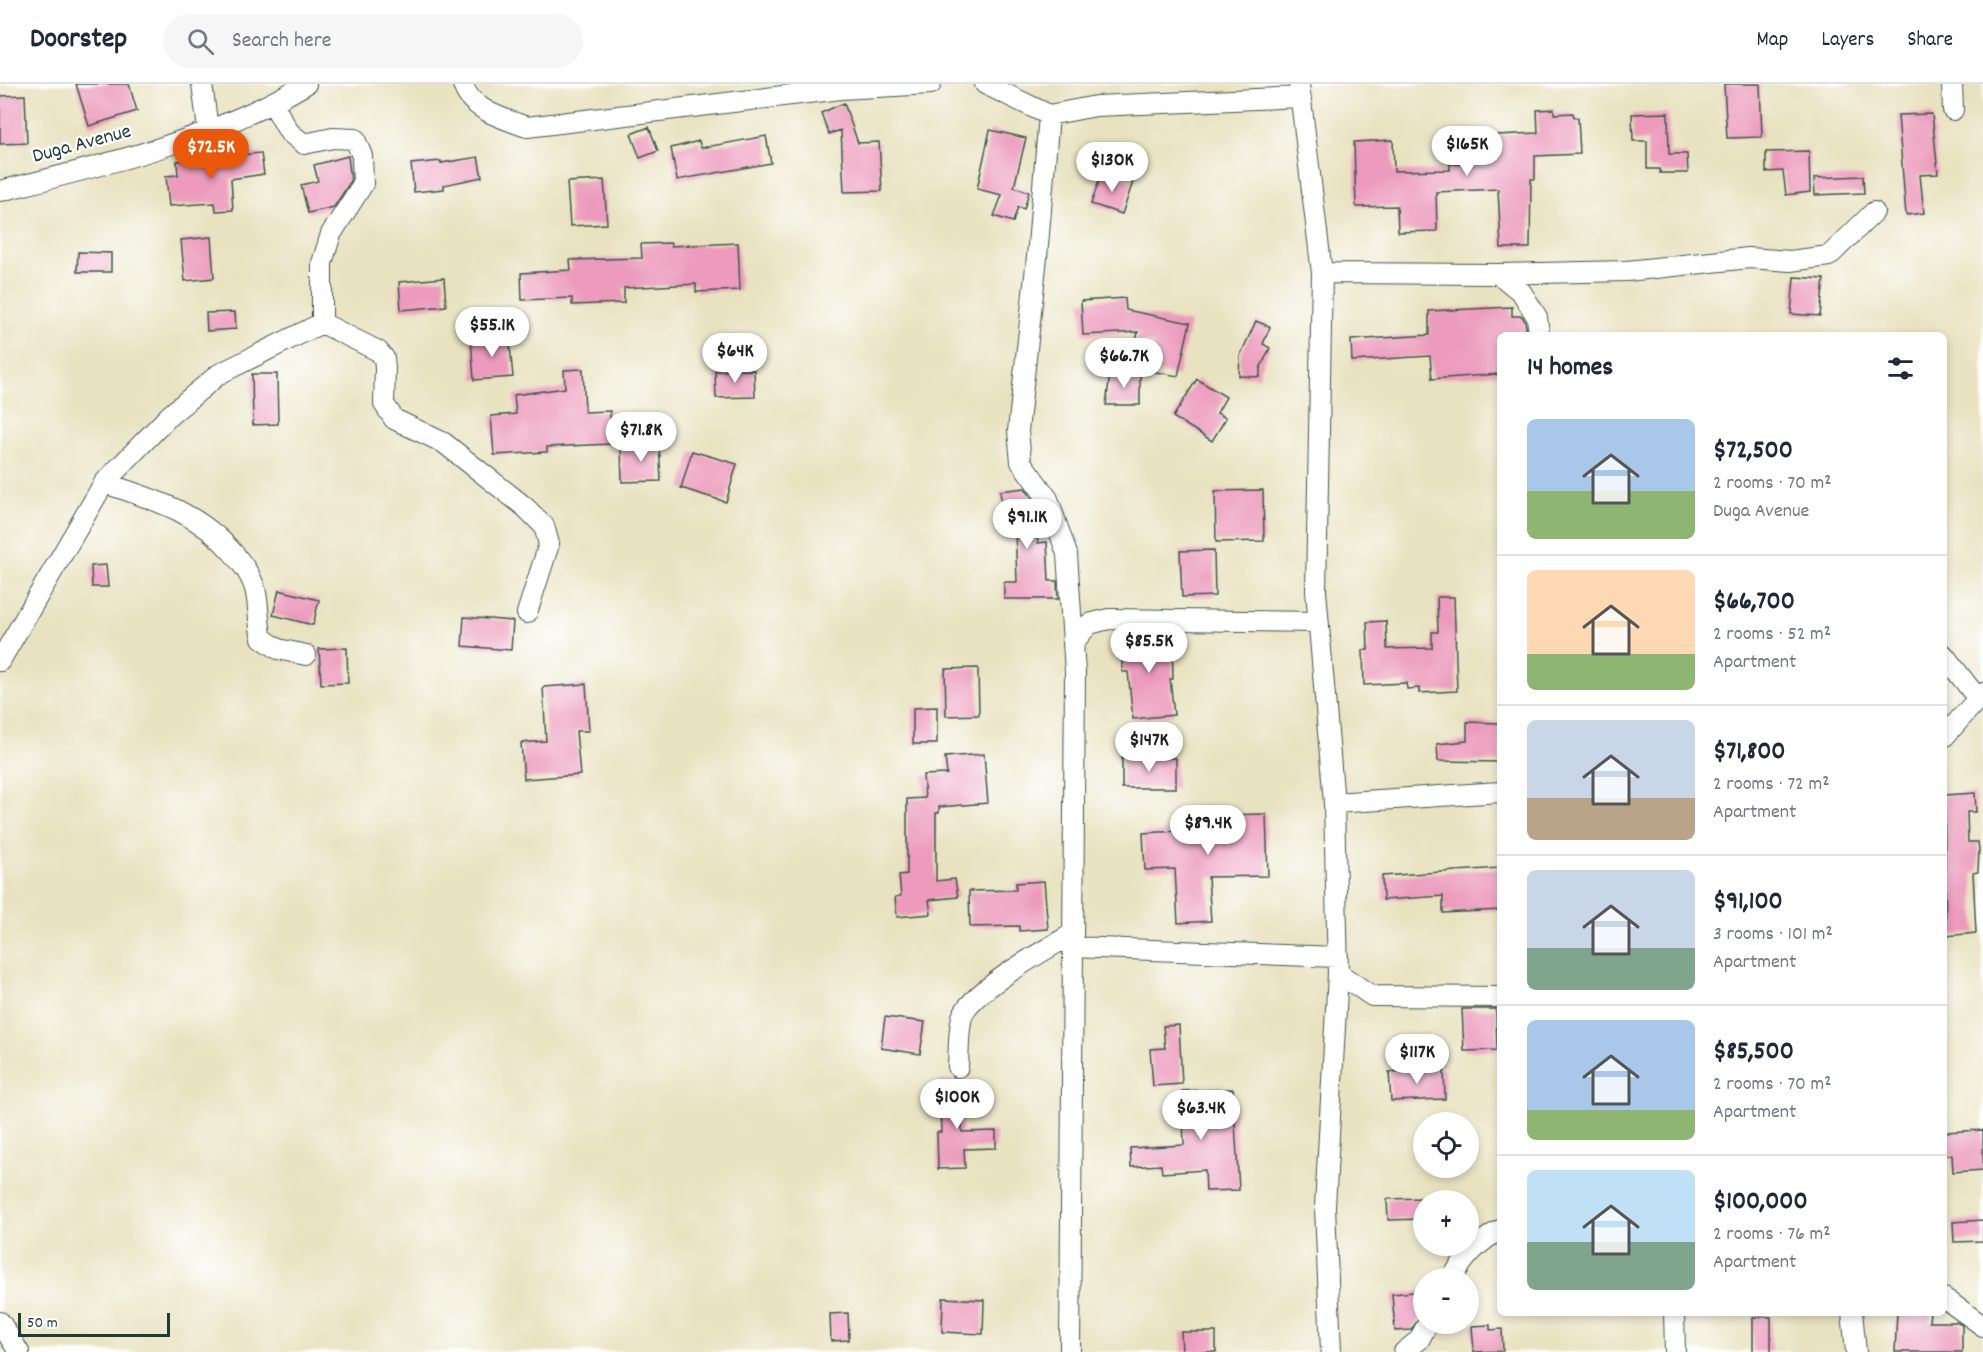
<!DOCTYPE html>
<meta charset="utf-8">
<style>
body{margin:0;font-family:Dekko,sans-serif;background:#f6f6f7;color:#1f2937;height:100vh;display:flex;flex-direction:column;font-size:22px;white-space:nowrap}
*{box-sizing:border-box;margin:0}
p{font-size:20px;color:#747a83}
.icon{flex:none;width:33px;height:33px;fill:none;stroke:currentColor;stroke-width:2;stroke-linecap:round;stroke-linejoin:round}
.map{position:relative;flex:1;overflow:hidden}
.sheet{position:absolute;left:1497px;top:248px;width:450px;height:984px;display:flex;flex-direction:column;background:#fff;border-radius:9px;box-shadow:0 3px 9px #0003}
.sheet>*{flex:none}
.tools{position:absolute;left:1413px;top:1028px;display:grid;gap:12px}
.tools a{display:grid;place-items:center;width:66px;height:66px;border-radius:50%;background:#fff;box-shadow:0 3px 9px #0003;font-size:30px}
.scale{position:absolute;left:18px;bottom:15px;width:152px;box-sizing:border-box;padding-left:6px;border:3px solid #1f3d34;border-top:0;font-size:16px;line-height:21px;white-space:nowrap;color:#1f3d34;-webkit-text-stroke:4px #fff;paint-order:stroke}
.price{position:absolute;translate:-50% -51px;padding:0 14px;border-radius:21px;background:#fff;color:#222;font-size:20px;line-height:39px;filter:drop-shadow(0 2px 3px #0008)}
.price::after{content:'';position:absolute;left:50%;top:36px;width:18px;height:14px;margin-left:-9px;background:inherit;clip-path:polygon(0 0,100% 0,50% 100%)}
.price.selected{background:#ea580c;color:#fff}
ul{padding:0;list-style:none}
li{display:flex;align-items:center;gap:18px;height:150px;padding:0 30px}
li+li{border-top:2px solid #e0e1e3}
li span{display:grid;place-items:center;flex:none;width:168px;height:120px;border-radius:9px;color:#555}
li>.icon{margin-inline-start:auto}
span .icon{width:72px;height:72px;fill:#fffc;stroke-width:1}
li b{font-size:26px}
h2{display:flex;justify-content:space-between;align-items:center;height:72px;padding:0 30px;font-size:26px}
header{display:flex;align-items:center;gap:36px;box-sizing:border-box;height:84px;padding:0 30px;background:#fff;border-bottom:2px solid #e0e1e3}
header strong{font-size:28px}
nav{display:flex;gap:33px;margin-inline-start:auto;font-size:21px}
.search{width:420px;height:54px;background:#f6f6f7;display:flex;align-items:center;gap:15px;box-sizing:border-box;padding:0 21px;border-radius:33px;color:#747a83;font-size:22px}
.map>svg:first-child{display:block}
.building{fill:#ec9bbc}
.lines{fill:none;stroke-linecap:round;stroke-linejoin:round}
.minor-casing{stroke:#3d5649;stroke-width:22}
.minor{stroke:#fff;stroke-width:20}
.labels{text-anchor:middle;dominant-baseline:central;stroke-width:4.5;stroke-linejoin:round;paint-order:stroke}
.street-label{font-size:21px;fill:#1f3d34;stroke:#fff}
</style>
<header>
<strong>Doorstep</strong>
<div class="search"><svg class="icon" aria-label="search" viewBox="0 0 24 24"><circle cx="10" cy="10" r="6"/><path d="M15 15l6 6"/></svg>Search here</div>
<nav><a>Map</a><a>Layers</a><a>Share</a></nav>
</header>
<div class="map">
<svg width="1983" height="1268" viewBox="0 0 1983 1268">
<rect width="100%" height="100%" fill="#fff"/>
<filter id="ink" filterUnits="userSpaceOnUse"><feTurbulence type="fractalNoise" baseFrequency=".0167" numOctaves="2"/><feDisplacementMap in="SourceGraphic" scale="12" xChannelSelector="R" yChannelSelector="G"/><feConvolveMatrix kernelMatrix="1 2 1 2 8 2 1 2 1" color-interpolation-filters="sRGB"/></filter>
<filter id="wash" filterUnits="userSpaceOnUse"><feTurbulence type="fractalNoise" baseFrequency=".008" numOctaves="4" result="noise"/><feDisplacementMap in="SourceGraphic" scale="24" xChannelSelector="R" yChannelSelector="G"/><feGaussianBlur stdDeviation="1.35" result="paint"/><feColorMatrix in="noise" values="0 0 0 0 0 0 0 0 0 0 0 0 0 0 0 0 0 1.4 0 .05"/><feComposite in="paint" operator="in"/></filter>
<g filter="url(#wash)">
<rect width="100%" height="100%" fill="#e8e2c0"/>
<g id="blocks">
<path class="building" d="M76 0H129L137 27 89 42Z
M1724 0H1760L1762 53 1727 54Z
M25 11 27 59 0 60V12Z
M844 19 858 59 879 58 882 107 844 108 841 46 829 50 821 29Z
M1554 25V30L1573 29 1574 34H1578L1580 70 1535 72V95H1531L1530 164H1501L1498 105 1436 108 1437 147 1398 148 1397 122 1356 123 1354 58 1393 56 1394 87 1450 86V80H1460L1459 58 1496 56V51L1538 49 1537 26Z
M1668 29 1669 70H1687L1688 89H1660V85H1647V57H1633L1632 30Z
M1932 30 1938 90 1920 91 1924 129 1906 131 1898 31Z
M649 43 658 67 640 74 631 50Z
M990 46 1026 54 1014 103 1029 108 1024 125 1018 123 1013 138 994 132 1002 111 977 105Z
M766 52 771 79 677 96 671 64 699 57 701 64Z
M1809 67 1810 108 1786 111 1783 87 1766 88V68Z
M261 69 264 90 231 95 233 126 216 127 215 119 169 122 166 92 178 91 177 77Z
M348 72 351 97 334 123 308 129 301 101 318 97 314 81Z
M478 73 482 93 444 101V105L414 108 411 80 441 77V79Z
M1102 88 1133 98 1122 130 1091 120Z
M1863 92 1864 109 1815 111 1814 94Z
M604 96 607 140 570 142 567 98Z
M211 153 214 194 185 197 181 156Z
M671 159V162L738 159 740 206 696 208V200L624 204V219L572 221V214L522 216 521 189 571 186 570 176 642 174 641 160Z
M78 168 111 169V188H77Z
M1794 193 1824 195 1820 232 1791 230Z
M444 194 446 222 401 226 399 198Z
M1125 214 1126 226 1190 239 1178 292 1150 287 1155 260 1136 257 1138 248 1083 251 1081 217Z
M1512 223V232H1522L1525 237 1527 250H1500V290L1432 295 1430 272 1352 277 1351 256 1429 251V227Z
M235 228 236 245 207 247 206 229Z
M1256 237 1270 243 1263 260 1270 264 1260 285V293L1239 292 1240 272Z
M509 252 513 293 474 296 471 255Z
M583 285 585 328 610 327 611 360 547 363V368L494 371 491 332 516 330 514 311 565 304 564 286Z
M754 286 755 313 716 314 715 287Z
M1110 289H1140V321H1106Z
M252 290H277L278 340 253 341Z
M1197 295 1226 313 1217 329 1226 334 1212 357 1173 333Z
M659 359 661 397 622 398 621 361Z
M692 367 737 380 726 418 681 404Z
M1025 404 1032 414 1038 459 1047 458 1049 497H1057L1058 515H1004V498H1017L1015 444 1005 445 1000 407Z
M1263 406 1264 457 1216 458 1215 407Z
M1214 466 1215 512 1182 513 1180 467Z
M106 481 108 503H92L91 482Z
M279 506 319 516 313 541 273 531Z
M1437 513H1454L1457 607 1419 609V604L1407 605 1406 599 1364 601 1363 566H1368L1367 538 1386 537 1387 565 1432 564V548H1438Z
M464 533 513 537 511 566 462 562Z
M1172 550 1173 595H1170L1174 631 1133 635 1128 588H1122V551Z
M347 564 348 599 321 600 319 565Z
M978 584 979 631 946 632 945 585Z
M586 600 589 647H576L580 691 524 695 521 659 546 657 543 603Z
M937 623V660H913V624Z
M1467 638 1500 639V678L1438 677 1437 660 1467 657Z
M984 670 988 719 939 723V729H936V797L955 795 958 813 929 816 931 830 897 833 895 813 901 812 899 791 907 790V715L925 714 923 691 947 690 945 673Z
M1122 674H1176V704H1122Z
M1975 709 1976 728H1967L1968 758H1978L1979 766 1978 788 1973 789 1976 849 1946 852 1944 711Z
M1266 730 1268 792 1208 793 1211 837 1178 839 1175 785 1145 786 1143 749 1178 747 1177 732Z
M1500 784V826L1443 829V812L1383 816 1382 792Z
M1044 797 1048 845 1019 847V842L970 843 969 807 1016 806V799Z
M1462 925H1496L1497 966 1464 967Z
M885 933 925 938 920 970 881 964Z
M1179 941 1182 1000 1153 1002 1150 965 1165 964 1163 942Z
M1444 985 1445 1015 1391 1017 1389 988Z
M961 997 962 1048 996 1047V1064L964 1065 965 1084 938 1085 937 1048H941L939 998Z
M1233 1005 1239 1106 1206 1107 1205 1086 1162 1089 1161 1081 1131 1083 1130 1064 1184 1061 1182 1007Z
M1983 1046V1086L1953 1088 1952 1071H1944V1048Z
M1424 1114V1135L1388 1136 1387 1115Z
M1983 1136V1157L1954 1158 1953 1138Z
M1424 1207V1228L1411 1246 1395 1247 1392 1210Z
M943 1214 984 1216 983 1250 942 1248Z
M1897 1228H1930L1929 1238H1956L1962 1241V1268H1895Z
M848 1229 849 1256 831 1257 830 1230Z
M1753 1233H1771V1268H1753Z
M1490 1241V1246L1502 1245 1503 1267 1474 1268 1472 1242Z
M1181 1248H1216V1268H1182Z"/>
</g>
</g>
<g filter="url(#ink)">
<use href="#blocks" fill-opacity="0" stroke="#3d5649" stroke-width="1.5"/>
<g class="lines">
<defs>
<path id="minor" d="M202 0 208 45
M463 0C469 26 505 35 527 43L841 5 931 0
M985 0 1049 31 1096 22 1300 13
M1299 0 1322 189 1316 507 1334 719 1338 889 1325 1123 1331 1268
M1952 0 1953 26
M273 20 289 48 304 60 333 54 355 55 362 72 363 100 331 150 322 179V239L378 267 384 274 385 284 384 320 394 335 444 359 525 423 544 442 549 460 527 529
M1049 31 1037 173 1018 347 1021 378 1048 415 1067 470 1075 588 1070 1268
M0 107C105 81 212 56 306 0
M1322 189 1499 190 1522 209 1537 233 1539 250
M1499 190 1627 187 1749 174 1790 177 1829 172 1874 128
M104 399C153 415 199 428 234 470 244 482 253 494 256 509 259 524 258 539 262 554L278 565 306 571
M1073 559 1089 540 1109 535 1318 538
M1944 571 1978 615
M0 577 104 399 170 331 219 290 322 239
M1944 653 1983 609
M1334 719 1500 708
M1072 863 1338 873
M1338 889 1372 912 1500 913
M958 983C959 967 958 948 962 933 969 908 1048 864 1072 850
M1452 1194C1465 1173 1478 1158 1500 1146
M1944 1214 1983 1242
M1674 1228 1675 1268
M1852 1228 1856 1268
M0 1238 19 1268
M1404 1268 1419 1256 1428 1239"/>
</defs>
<use href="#minor" class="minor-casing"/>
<use href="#minor" class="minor"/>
</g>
</g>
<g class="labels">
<g class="street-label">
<text transform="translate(82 61) rotate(-15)">Duga Avenue</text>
</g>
</g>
</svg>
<div class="tools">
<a><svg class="icon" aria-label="locate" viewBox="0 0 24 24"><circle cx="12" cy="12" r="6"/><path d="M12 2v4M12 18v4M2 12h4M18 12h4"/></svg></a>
<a>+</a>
<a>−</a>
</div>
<div class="scale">50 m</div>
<b class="price" style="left:1467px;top:93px">$165K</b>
<b class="price selected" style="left:211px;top:96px">$72.5K</b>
<b class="price" style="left:1112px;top:109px">$130K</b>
<b class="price" style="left:492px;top:274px">$55.1K</b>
<b class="price" style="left:735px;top:300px">$64K</b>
<b class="price" style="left:1124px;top:305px">$66.7K</b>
<b class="price" style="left:641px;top:379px">$71.8K</b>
<b class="price" style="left:1027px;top:466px">$91.1K</b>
<b class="price" style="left:1149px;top:590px">$85.5K</b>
<b class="price" style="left:1149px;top:689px">$147K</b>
<b class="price" style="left:1208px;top:772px">$89.4K</b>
<b class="price" style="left:1417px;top:1001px">$117K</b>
<b class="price" style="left:957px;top:1046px">$100K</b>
<b class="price" style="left:1201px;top:1057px">$63.4K</b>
<section class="sheet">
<h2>14 homes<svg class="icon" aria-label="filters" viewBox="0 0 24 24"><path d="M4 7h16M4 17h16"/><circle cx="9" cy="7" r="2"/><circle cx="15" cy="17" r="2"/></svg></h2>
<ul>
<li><span style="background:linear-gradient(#a9c7e8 60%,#8fb573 0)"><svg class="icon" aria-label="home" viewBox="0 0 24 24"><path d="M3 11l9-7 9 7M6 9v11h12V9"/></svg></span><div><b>$72,500</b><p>2 rooms · 70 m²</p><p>Duga Avenue</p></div></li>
<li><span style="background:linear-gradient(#ffd9b3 70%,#8fb573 0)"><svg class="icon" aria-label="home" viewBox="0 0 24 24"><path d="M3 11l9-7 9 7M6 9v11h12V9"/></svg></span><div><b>$66,700</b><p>2 rooms · 52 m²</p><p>Apartment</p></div></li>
<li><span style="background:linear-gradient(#c9d6e8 65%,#b9a48a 0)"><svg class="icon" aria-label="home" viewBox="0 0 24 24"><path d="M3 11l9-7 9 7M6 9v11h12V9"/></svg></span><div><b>$71,800</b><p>2 rooms · 72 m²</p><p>Apartment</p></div></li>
<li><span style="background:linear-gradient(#c9d6e8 65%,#7fa58c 0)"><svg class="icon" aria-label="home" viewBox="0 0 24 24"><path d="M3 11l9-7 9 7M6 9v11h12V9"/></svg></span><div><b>$91,100</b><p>3 rooms · 101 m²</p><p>Apartment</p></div></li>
<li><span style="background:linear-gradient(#a9c7e8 75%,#8fb573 0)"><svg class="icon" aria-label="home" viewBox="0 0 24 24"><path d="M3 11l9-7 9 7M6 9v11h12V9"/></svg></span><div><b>$85,500</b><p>2 rooms · 70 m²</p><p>Apartment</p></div></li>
<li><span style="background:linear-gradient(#bfe0f5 60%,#7fa58c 0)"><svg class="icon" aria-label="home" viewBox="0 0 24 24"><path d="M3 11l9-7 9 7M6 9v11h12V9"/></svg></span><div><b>$100,000</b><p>2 rooms · 76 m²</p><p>Apartment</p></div></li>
</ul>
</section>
</div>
